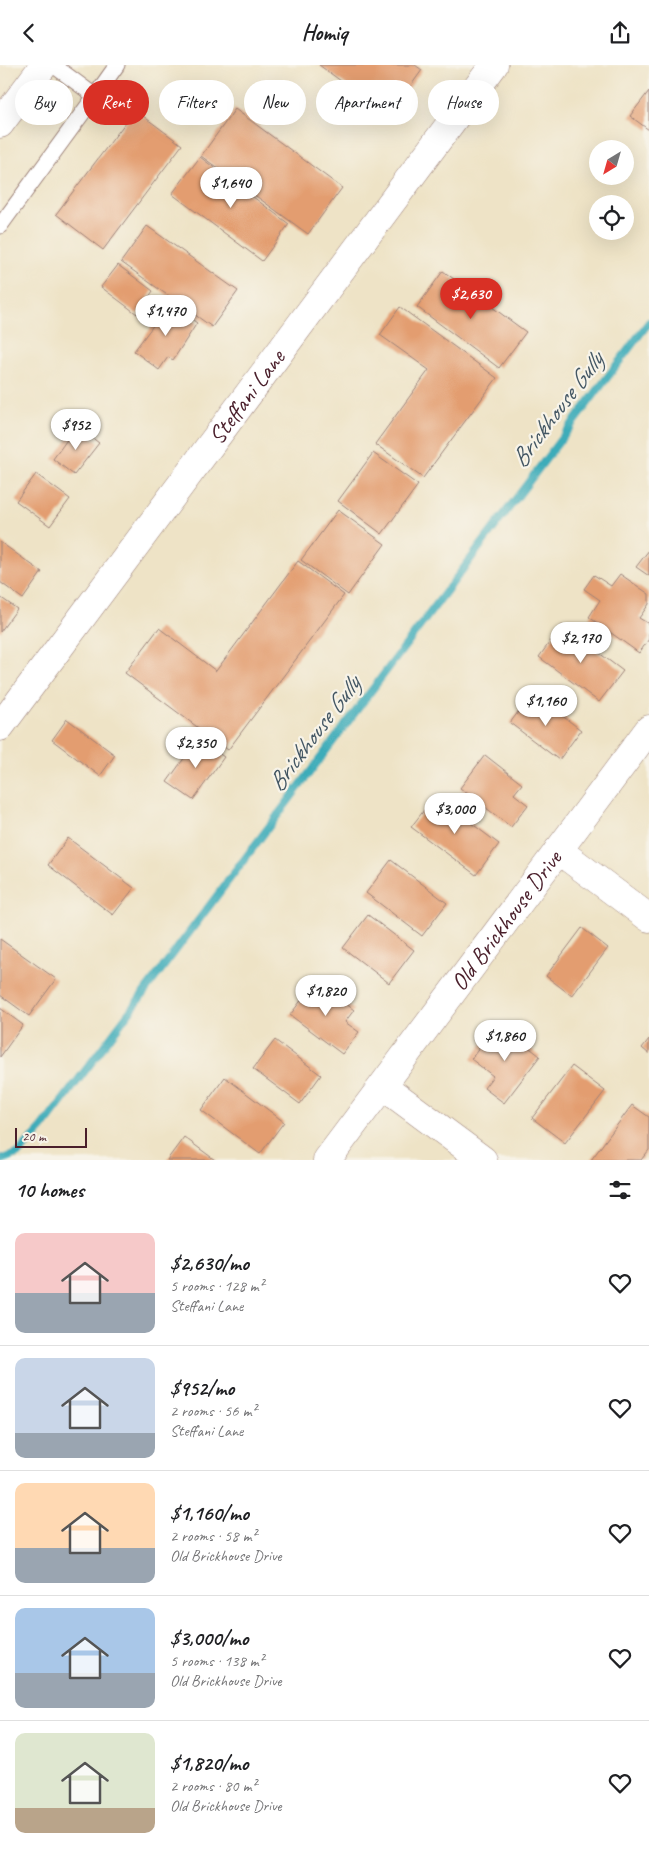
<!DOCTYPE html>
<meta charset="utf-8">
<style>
body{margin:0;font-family:Caveat,sans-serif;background:#f2f2f2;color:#202124;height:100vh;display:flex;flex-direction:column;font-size:19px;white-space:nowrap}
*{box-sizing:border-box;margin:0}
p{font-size:16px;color:#757577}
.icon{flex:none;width:28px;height:28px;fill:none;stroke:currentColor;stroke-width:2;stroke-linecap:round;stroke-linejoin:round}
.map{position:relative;height:1095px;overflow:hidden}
.sheet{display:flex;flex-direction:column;background:#fff;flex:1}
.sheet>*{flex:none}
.banner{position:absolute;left:15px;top:15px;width:620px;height:45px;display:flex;gap:10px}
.needle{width:32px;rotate:217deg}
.controls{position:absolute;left:589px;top:75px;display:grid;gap:10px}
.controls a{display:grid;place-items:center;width:45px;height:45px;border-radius:50%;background:#fff;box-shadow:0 5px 20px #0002;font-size:25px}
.scale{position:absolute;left:15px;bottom:12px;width:72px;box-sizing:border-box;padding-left:5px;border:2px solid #4a1f2b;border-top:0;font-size:14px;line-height:18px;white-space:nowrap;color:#4a1f2b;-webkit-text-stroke:4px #f7f3e8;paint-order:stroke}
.price{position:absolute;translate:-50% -42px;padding:0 11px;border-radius:18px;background:#fff;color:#222;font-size:16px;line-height:32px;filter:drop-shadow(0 1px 2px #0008)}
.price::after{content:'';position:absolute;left:50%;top:30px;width:15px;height:11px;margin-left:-8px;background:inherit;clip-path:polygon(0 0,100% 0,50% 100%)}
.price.on{background:#d93025;color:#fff}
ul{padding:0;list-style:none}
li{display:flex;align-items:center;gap:15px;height:125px;padding:0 15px}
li+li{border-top:1px solid #e0e0e0}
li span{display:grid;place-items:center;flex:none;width:140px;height:100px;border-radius:10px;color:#555}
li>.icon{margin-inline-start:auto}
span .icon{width:60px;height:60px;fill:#fffc;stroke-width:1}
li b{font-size:21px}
h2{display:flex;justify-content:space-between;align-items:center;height:60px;padding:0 15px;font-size:21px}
.pill{padding:0 18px;border-radius:22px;background:#fff;box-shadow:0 5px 20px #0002;font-size:18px;line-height:45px}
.pill.on{background:#d93025;color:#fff}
header{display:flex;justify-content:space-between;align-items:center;height:65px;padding:0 15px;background:#fff;font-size:22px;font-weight:600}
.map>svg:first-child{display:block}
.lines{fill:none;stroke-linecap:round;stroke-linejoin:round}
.stream{stroke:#3cacb9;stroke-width:8}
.building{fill:#e39d6f}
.lane-casing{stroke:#9c8178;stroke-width:17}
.street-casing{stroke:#9c8178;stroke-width:29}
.secondary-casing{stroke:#9c8178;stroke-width:29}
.lane{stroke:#fff;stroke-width:15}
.street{stroke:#fff;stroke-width:28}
.secondary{stroke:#fff;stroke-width:28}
.labels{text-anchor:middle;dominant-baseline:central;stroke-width:4.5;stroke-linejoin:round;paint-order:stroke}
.street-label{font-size:24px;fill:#4a1f2b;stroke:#f7f3e8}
.water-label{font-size:25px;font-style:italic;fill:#445764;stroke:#f7f3e8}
</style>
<header><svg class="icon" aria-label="back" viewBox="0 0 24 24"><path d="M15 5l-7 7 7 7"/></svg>Homiq<svg class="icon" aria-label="share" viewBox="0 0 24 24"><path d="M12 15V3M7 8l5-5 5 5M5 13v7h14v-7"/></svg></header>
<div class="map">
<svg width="649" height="1095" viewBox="0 0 649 1095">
<rect width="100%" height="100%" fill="#f7f3e8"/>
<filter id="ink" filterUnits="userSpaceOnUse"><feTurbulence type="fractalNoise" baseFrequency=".02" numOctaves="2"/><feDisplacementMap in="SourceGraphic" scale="10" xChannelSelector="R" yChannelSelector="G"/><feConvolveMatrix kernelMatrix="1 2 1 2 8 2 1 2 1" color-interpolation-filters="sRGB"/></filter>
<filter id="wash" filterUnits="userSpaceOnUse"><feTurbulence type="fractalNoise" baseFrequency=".0096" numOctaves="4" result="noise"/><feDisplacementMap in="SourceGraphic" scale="20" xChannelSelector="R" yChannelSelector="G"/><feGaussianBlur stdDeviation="1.12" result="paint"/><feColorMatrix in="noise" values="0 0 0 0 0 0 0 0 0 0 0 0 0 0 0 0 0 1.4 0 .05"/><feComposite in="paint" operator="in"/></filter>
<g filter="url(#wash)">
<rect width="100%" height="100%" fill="#eee3c6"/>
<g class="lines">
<path class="stream" d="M1 1095 19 1088 42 1063 649 257"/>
</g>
<g id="blocks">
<path class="building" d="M319 0H415L422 5 389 51Z
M649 26V65L630 51Z
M235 44 342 123 308 169 201 91Z
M135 45 182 80 103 185 56 149Z
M200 92 289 159 262 196 172 129Z
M147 161 238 226 212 262 121 197Z
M118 200 153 226 137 249 101 222Z
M443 206 526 267 499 303 417 242Z
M170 238 197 258 173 295 168 292 159 305 134 286Z
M400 242 497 313 423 413 375 379 429 305 380 270Z
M77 361 99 378 74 410 53 394Z
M373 388 418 420 382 469 338 436Z
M36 409 70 434 50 461 16 436Z
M338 445 385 479 348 530 301 495Z
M0 477 42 507 23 534 0 517Z
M649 485V511L636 502Z
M298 496 344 530 228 685 125 608 159 563 216 606Z
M620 509 649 529V539L639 553 649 559V574L639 588 589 552 600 535 584 524 594 510 611 521Z
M0 532 17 544 0 567Z
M562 560 623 606 599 637 539 592Z
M532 628 581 665 559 695 510 658Z
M67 654 115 690 100 711 52 675Z
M198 674 224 692 193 735 167 717Z
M485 690 522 719 514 729 528 740 511 762 460 723Z
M435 731 499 779 476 810 411 762Z
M68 773 134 823 113 850 48 800Z
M391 795 447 838 422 871 366 828Z
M368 850 414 885 389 918 343 883Z
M582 863 608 883 572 931 546 911Z
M0 874 56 914 29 951 0 930Z
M316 916 354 945 345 957 359 967 342 989 290 950Z
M0 943 23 960 0 992Z
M498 958 540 991 504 1038 484 1023 493 1011 471 994Z
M649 974V989L642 983Z
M275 975 321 1010 300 1039 253 1004Z
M572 1001 605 1026 565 1078 532 1053Z
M225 1012 284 1057 260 1089 201 1045Z
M632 1040 649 1052V1085L641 1095H591Z
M184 1072 215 1095H167Z"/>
</g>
</g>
<g filter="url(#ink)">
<use href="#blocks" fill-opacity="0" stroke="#9c8178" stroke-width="1"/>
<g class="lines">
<defs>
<path id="lane" d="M95 31 117 0
M0 161 95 31 53 0"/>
<g id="street">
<path d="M558 785 649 853"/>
<path d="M383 1021 483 1095"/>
<path id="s1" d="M327 1095 649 664"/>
</g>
<g id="secondary">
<path d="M0 59 44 0"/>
<path id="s2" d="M0 662 494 0"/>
</g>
</defs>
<use href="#lane" class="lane-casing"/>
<use href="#street" class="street-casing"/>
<use href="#secondary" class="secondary-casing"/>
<use href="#lane" class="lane"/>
<use href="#street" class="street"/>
<use href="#secondary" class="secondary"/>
</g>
</g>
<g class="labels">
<g class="street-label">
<text stroke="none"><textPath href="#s2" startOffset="412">Steffani Lane</textPath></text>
<text stroke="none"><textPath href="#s1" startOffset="299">Old Brickhouse Drive</textPath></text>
</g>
<g class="water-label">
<text transform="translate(557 345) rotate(-53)">Brickhouse Gully</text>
<text transform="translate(314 669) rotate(-53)">Brickhouse Gully</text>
</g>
</g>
</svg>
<div class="controls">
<a><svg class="needle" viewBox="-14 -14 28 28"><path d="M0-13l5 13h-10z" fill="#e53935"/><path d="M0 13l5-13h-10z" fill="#757577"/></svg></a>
<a><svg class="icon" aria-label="locate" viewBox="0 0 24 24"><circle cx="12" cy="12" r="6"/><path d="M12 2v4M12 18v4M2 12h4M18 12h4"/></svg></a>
</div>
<div class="scale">20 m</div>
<b class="price" style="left:231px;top:144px">$1,640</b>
<b class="price on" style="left:471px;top:255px">$2,630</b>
<b class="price" style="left:166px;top:272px">$1,470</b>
<b class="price" style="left:76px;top:386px">$952</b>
<b class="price" style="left:581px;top:599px">$2,170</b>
<b class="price" style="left:546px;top:662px">$1,160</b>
<b class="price" style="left:196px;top:704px">$2,350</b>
<b class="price" style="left:455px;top:770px">$3,000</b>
<b class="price" style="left:326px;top:952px">$1,820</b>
<b class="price" style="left:505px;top:997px">$1,860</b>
<div class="banner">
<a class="pill">Buy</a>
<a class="pill on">Rent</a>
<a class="pill">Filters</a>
<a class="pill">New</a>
<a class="pill">Apartment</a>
<a class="pill">House</a>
</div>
</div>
<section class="sheet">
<h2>10 homes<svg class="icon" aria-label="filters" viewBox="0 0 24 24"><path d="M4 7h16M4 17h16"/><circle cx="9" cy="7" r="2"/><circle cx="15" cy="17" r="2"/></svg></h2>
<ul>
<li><span style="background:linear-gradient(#f6c9c9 60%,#9aa5b1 0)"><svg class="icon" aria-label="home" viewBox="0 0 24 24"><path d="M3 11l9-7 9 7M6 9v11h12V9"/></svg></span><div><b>$2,630/mo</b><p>5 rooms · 128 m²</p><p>Steffani Lane</p></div><svg class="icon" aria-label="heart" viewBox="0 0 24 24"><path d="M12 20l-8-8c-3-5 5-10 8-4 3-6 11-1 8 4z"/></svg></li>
<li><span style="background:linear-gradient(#c9d6e8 75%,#9aa5b1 0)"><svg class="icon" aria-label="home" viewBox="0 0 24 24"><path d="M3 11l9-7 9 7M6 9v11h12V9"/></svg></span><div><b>$952/mo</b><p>2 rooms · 56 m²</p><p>Steffani Lane</p></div><svg class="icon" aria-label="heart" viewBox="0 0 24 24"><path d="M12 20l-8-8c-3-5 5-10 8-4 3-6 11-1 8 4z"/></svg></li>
<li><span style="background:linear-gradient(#ffd9b3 65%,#9aa5b1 0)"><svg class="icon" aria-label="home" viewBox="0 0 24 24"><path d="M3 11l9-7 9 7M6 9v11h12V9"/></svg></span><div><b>$1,160/mo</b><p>2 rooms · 58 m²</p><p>Old Brickhouse Drive</p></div><svg class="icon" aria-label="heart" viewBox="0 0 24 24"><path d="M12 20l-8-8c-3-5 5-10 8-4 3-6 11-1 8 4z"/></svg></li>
<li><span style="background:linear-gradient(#a9c7e8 65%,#9aa5b1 0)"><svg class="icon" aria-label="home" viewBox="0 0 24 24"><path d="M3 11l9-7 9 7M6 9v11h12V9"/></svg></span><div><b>$3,000/mo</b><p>5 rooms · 138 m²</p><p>Old Brickhouse Drive</p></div><svg class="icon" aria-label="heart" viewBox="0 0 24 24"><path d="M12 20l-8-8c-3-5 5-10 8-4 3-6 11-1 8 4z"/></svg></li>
<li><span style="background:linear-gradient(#dfe7d0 75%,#b9a48a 0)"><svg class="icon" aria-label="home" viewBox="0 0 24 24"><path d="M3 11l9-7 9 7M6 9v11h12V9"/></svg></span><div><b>$1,820/mo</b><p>2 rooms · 80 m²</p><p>Old Brickhouse Drive</p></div><svg class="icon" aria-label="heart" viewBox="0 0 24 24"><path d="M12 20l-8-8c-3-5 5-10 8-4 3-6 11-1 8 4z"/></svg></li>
</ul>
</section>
